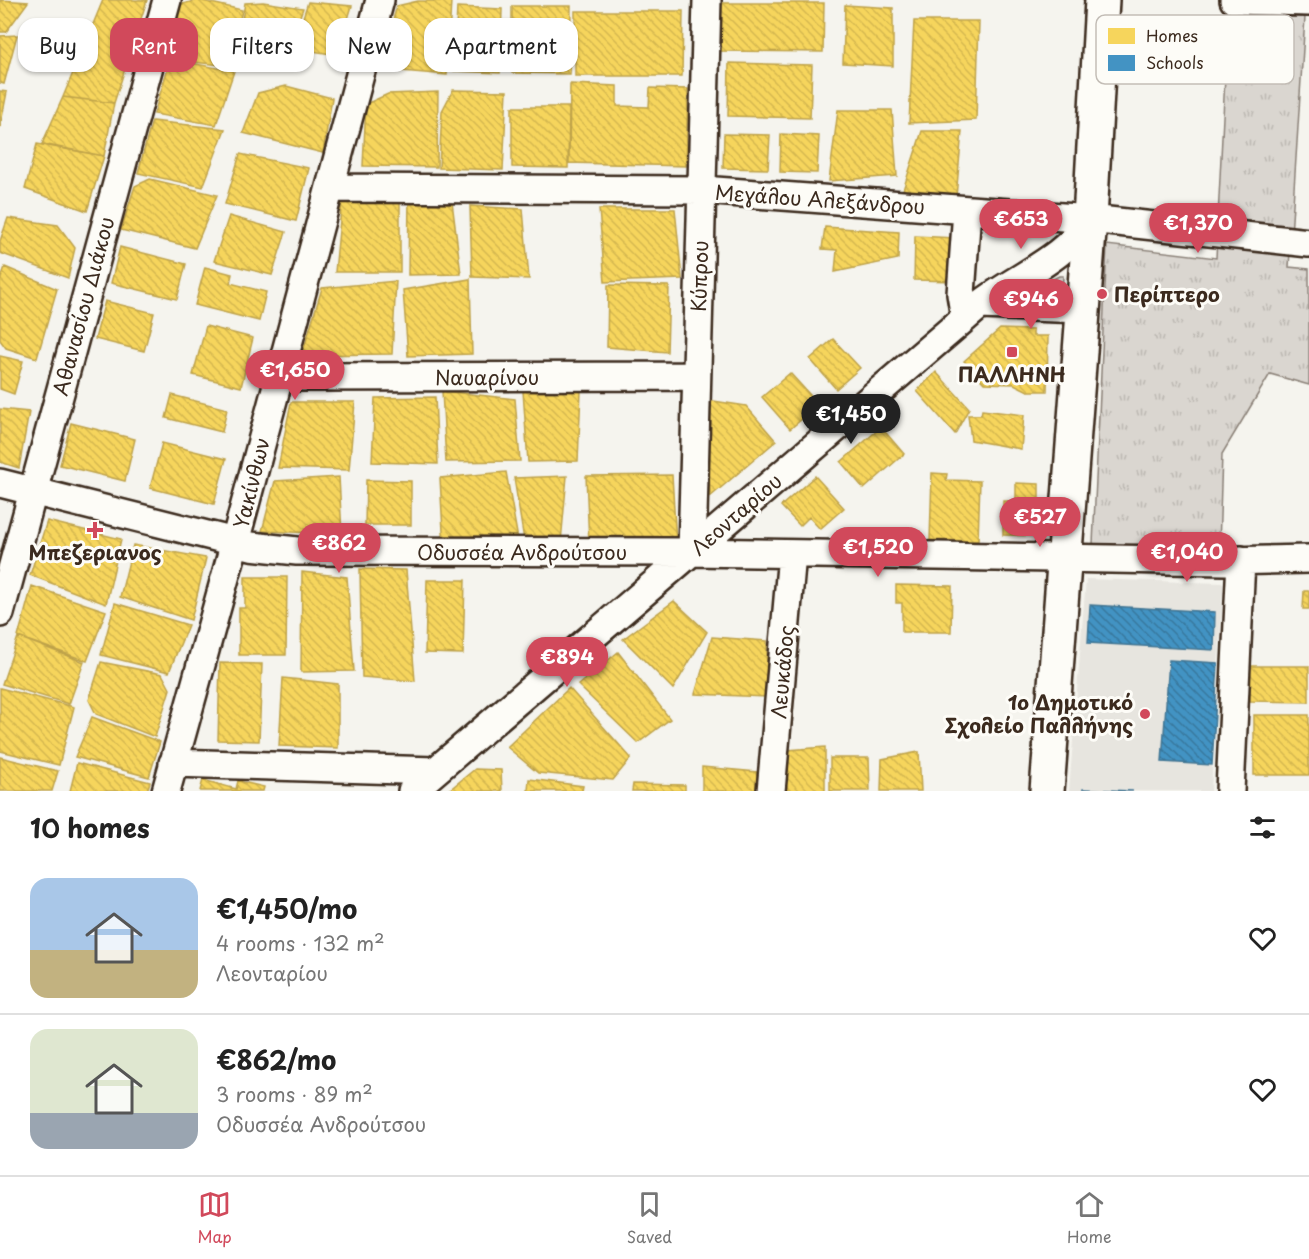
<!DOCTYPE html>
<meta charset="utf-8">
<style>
body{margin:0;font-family:"Playpen Sans",sans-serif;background:#f6f6f6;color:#222;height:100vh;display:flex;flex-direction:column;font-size:22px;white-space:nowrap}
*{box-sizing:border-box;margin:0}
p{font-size:20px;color:#767676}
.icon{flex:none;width:33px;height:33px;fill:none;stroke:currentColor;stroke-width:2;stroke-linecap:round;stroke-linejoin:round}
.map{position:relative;height:791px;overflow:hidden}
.details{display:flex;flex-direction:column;background:#fff;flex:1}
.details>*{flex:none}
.banner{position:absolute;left:18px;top:18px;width:600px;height:54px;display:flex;gap:12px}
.price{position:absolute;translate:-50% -51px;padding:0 14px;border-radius:21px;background:#d1495b;color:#fff;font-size:20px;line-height:39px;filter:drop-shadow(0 2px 3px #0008)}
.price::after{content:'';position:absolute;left:50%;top:36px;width:18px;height:14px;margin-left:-9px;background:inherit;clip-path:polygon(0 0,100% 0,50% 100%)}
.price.on{background:#222;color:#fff}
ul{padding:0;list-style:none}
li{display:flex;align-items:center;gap:18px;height:150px;padding:0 30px}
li+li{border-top:2px solid #e0e0e0}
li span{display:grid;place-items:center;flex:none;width:168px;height:120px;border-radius:18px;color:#555}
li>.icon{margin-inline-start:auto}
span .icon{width:72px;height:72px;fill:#fffc;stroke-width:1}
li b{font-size:26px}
h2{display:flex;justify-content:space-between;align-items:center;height:72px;padding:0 30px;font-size:26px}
.chip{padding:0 21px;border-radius:18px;background:#fff;box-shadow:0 2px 4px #0004;font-size:21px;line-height:54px}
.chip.on{background:#d1495b;color:#fff}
.tab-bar{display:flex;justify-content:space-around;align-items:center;height:84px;border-top:2px solid #e0e0e0;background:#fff;font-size:16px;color:#767676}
.tab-bar a{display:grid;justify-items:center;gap:3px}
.tab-bar .on{color:#d1495b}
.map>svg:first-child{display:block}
.built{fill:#e7e5df}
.grass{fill:url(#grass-tufts);stroke:#8a8077;stroke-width:1.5}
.homes{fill:url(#homes-back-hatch);stroke:#bea249;stroke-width:1.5}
.schools{fill:url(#schools-back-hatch);stroke:#417492;stroke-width:1.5}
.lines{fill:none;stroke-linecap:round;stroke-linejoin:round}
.minor-casing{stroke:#3b2a1e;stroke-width:32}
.major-casing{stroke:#3b2a1e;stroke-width:38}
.minor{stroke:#fdfcf7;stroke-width:27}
.major{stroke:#fdfcf7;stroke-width:33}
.poi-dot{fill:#d1495b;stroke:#fdfcf7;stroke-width:2}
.labels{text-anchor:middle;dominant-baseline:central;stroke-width:6;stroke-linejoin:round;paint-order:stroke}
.street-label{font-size:20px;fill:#3b2a1e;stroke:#fdfcf7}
.poi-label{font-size:20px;font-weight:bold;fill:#3b2a1e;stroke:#fdfcf7}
.key{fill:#fdfcf7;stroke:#c3bdb6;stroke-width:1.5}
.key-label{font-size:16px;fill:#3b2a1e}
</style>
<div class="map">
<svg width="1309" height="791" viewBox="0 0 1309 791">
<defs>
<pattern id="grass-tufts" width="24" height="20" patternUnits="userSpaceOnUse" patternTransform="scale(1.5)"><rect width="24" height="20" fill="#dad6d0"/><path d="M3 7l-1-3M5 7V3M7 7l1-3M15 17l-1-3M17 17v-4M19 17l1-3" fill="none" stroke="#bcb8b2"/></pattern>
<pattern id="homes-back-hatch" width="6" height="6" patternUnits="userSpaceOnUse" patternTransform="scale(1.5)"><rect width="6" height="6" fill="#f6d55c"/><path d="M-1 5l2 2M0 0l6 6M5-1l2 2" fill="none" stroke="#d4b750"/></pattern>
<pattern id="schools-back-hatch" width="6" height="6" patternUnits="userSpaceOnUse" patternTransform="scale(1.5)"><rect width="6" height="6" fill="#4393c3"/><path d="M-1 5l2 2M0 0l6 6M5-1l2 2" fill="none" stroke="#39789e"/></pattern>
</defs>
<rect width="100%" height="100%" fill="#f5f4ee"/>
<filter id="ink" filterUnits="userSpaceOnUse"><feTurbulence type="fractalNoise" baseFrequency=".0167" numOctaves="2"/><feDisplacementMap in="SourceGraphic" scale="12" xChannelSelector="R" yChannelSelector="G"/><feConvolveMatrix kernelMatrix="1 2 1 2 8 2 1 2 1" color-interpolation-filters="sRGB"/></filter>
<g filter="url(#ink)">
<path class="built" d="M1086 579 1223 583 1211 791H1069Z"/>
<path class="grass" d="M1259 0H1285V17H1305L1289 267 1309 269V385L1270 374 1222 454 1219 547 1093 544 1107 245 1216 258 1228 17 1258 19Z
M1059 276H1063L1062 293 1022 294Z"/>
<path class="homes" d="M0 0 28 2 6 32H0Z
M103 0H147L114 103 63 97Z
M198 0 242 10 230 66 166 59 178 5Z
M418 1H451L447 75 379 69 397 6Z
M263 2 303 8 287 51 234 66 245 3Z
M308 2 352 6 337 55 293 48Z
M717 3H824L823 52 717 51Z
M845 5 893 8V66L843 63Z
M512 6H571L570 74 512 73Z
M457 7 502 9 500 73 454 71Z
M575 11H683L682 76H575Z
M914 21H979L976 120 909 123Z
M17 35 4 84 0 83V36Z
M190 63 234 71 216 125 154 114 168 68Z
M729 63 812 65 810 118 728 116Z
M570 84 617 86V106L649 107 650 88 688 89 686 166 569 163Z
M286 86 332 98 323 153 243 133 258 93Z
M453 90 507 91 503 170 439 168 442 111Z
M0 91 7 92 0 128Z
M438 92 437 167 363 166 366 104 388 94Z
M63 97 114 103 104 156 42 144Z
M512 107H569L568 168 512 167Z
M838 110H892L897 176 829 181Z
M152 121 225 129 203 187 138 173Z
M922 131H962L956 197 902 193Z
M724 134 770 135 768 169 723 168Z
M781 134 819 136 817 173 780 172Z
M37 144 104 156 87 211 25 189Z
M240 154 309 168 296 221 225 204Z
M150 179 217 195 195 248 121 230 135 186Z
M409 197 452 202 461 274 408 275Z
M342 199 400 202V272H335Z
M470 206 523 209 529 279 472 277Z
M599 209H675L682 279 605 282Z
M229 216 286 232 272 275 214 261Z
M8 218 58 225 75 248 68 278 0 253V241Z
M825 227 899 232 898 259 835 272 837 250 822 249Z
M915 236 956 238 955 281 914 280Z
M120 247 186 264 177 299 111 283Z
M5 267 57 289 37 358 6 348 0 340V281Z
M205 267 232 274 230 283 266 292 259 321 195 305Z
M470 279 472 354 408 356 403 290Z
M396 281 392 354 302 355 322 288Z
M608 285 669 286 667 352 607 347Z
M105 301 154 313 144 351 95 339Z
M206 326 253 338 241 387 193 375Z
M1000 329 1033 330V336H1048L1047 391H1028L1014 384 984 383 964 361Z
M833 339 860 368 836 389 810 359Z
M0 356 23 361 14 394 0 389Z
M936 372 969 408 955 434 917 391Z
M790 373 819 405 790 429 762 397Z
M442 391 515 399 520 461 446 462Z
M523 391H581L578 461 528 462Z
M172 395 227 409 222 432 166 418Z
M435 397 438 464 372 462 375 398Z
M707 400 746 406 776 441 710 497Z
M291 402H355L349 470 278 468Z
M0 409 29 412 19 468 0 462Z
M982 410 1024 415 1021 449 971 440 968 415H981Z
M71 423 135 439 125 481 60 465Z
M881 427 904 454 864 489 841 462Z
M162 443 226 459 214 504 150 488Z
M506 472 519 545 444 549 440 478Z
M932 473 947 474 946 480 980 481 978 541 930 540Z
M672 475 676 544 589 543 586 476Z
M567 476 561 542 524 540 514 478Z
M815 476 844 508 820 529 809 517 800 526 781 506Z
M339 477 342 534 262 531 275 481Z
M366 480 411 481V525H365Z
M1016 483 1039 484V536L1003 535V501H1016Z
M47 521 121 539 106 604 30 575Z
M133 545 206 558 191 620 120 597Z
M360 569 406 570 415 681 362 677Z
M302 572 347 577 354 671 301 672Z
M245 577H287L286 655H239V608H245Z
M427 580H465L463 654 425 653Z
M896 585 952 586 951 632H902V603H896Z
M32 586 106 611 87 661 18 637Z
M1304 591H1309V609H1303Z
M674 601 707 632 673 689 623 639Z
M115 603 188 625 169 672 101 655Z
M18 637 84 662 69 704 2 684Z
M712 637 767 641V697L695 694Z
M618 652 670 719 638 743 578 685Z
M101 662 162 674 170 689 155 737 96 714 89 700Z
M220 663 262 664 259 741 218 740Z
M1250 666H1309V702L1250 701Z
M283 678 338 684V748L279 746Z
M0 688 74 707 59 765 0 751Z
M569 688 631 758 613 780 538 773 507 747Z
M1254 715H1309V775H1254Z
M92 717 160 742 149 777 75 757Z
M825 747V791H785L787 750Z
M919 752 921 791H881L882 759Z
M0 757 58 771 52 791H0Z
M830 758H869L870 791H830Z
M77 763 150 782 147 791H70Z
M702 767 757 772 756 791H702Z
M475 769 501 770 502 791H448Z
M529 779 583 786 582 791H528Z
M203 780 236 789 238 781 264 787 263 791H200Z
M633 784 685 785V791H632Z"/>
<path class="schools" d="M1090 605 1215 612 1214 650 1088 643Z
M1169 660 1218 663 1212 765 1162 762Z
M1083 789 1133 791H1083Z"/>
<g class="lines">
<defs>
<path id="minor" d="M1234 0 1309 2
M330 188 702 190 1090 219 1309 243
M980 305 1083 309
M965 318 961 294 967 210
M278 377 696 376
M0 483 251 546 297 551 692 552 1226 561 1309 559
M692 552 707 0
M0 613 167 0
M173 763 435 771
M166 791 235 542 380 0
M412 791 980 305C1018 275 1063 261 1090 219
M771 791 792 554
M1230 791 1241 560"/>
<path id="major" d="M1047 791 1090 219 1102 0"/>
</defs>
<use href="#minor" class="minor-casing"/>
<use href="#major" class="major-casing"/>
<use href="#minor" class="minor"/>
<use href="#major" class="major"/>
</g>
</g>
<g class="poi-dot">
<circle cx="1102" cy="294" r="6"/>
<rect x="1006" y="346" width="12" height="12" rx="3"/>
<path d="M92 521h6v6h6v6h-6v6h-6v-6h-6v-6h6z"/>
<circle cx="1145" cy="714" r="6"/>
</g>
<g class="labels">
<g class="street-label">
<text transform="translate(820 199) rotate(4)">Μεγάλου Αλεξάνδρου</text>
<text transform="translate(699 276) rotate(-88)">Κύπρου</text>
<text transform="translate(83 306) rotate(-75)">Αθανασίου Διάκου</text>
<text x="487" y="377">Ναυαρίνου</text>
<text transform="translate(251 483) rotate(-76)">Υακίνθων</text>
<text transform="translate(736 514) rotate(-41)">Λεονταρίου</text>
<text x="522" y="552">Οδυσσέα Ανδρούτσου</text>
<text transform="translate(782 672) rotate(-85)">Λευκάδος</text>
</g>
<g class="poi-label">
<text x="1114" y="294" text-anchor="start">Περίπτερο</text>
<text x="1012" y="374">ΠΑΛΛΗΝΗ</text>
<text x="95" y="552">Μπεζεριανος</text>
<text x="1133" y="702" text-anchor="end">1ο Δημοτικό<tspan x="1133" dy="23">Σχολείο Παλλήνης</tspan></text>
</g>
</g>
<rect x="1096" y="15" width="198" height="69" rx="9" class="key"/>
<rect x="1108" y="28" width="27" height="16" fill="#f6d55c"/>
<rect x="1108" y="55" width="27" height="16" fill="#4393c3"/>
<g class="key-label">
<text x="1146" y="42">Homes</text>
<text x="1146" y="69">Schools</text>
</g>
</svg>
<b class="price" style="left:1021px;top:250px">€653</b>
<b class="price" style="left:1198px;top:254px">€1,370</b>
<b class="price" style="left:1031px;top:330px">€946</b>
<b class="price" style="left:295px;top:401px">€1,650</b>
<b class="price on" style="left:851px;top:445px">€1,450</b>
<b class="price" style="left:1040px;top:548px">€527</b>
<b class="price" style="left:339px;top:574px">€862</b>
<b class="price" style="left:878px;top:578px">€1,520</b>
<b class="price" style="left:1187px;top:583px">€1,040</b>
<b class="price" style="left:567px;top:688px">€894</b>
<div class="banner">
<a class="chip">Buy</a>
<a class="chip on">Rent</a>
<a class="chip">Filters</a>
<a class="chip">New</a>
<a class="chip">Apartment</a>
</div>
</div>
<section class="details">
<h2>10 homes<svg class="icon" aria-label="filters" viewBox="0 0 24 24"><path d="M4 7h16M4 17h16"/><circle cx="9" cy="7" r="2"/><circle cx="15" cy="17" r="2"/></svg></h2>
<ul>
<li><span style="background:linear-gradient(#a9c7e8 60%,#c2b280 0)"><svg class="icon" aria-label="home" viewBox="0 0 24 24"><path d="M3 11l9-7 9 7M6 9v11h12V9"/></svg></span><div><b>€1,450/mo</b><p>4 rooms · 132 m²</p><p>Λεονταρίου</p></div><svg class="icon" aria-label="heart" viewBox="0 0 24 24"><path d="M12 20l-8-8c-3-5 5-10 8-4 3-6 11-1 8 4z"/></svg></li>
<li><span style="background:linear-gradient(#dfe7d0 70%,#9aa5b1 0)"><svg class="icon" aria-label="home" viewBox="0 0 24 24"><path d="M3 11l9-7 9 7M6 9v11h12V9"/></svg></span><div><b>€862/mo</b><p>3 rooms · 89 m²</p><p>Οδυσσέα Ανδρούτσου</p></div><svg class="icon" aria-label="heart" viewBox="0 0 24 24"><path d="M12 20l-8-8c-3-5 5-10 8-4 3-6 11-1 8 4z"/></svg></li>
</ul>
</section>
<nav class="tab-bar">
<a class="on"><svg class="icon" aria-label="map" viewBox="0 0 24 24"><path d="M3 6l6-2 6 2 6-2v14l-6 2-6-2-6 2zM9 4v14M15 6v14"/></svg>Map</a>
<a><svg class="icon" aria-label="saved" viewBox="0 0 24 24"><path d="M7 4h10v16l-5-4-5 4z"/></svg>Saved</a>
<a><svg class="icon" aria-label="home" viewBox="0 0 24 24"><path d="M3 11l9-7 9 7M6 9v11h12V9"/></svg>Home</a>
</nav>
